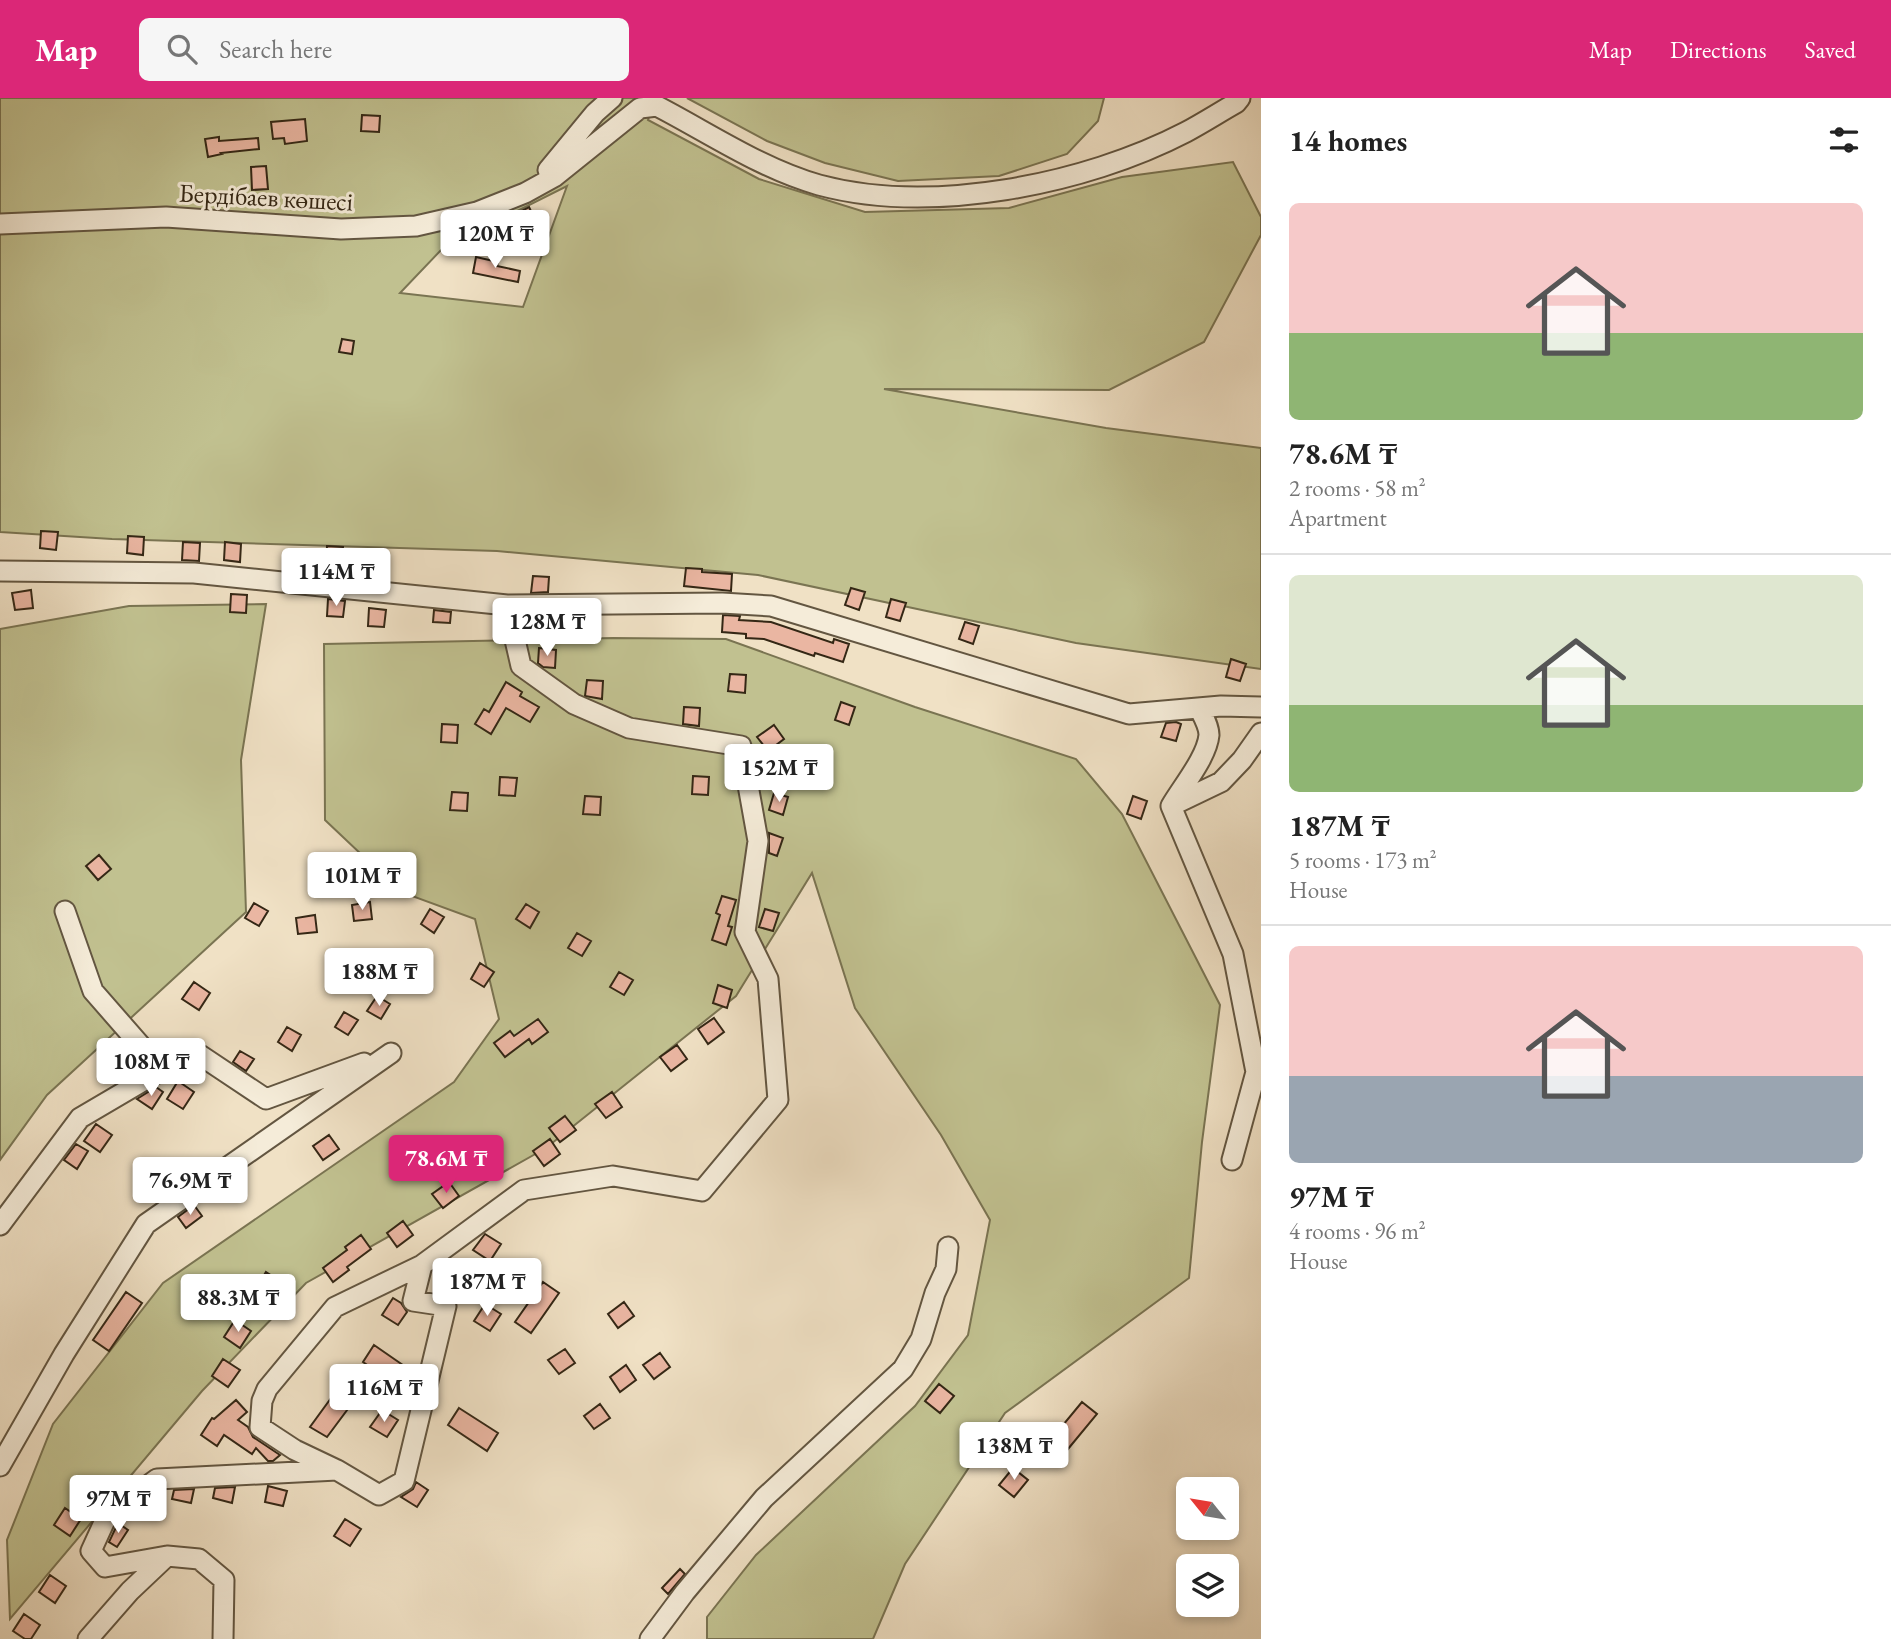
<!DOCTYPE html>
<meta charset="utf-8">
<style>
body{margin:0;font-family:"EB Garamond",serif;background:#f6f6f6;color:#222;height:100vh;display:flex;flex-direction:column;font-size:26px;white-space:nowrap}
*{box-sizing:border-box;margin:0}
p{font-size:23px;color:#767676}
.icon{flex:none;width:38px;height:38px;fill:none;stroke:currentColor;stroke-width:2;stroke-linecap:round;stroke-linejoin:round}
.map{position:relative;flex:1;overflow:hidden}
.sheet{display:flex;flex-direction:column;background:#fff;width:630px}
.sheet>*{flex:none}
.needle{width:46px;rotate:300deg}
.fabs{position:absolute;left:1176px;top:1379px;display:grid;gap:14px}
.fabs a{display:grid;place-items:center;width:63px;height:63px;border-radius:10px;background:#fff;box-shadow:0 4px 10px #0003;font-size:35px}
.price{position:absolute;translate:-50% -60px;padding:0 16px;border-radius:7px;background:#fff;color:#222;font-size:23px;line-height:46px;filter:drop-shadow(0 2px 4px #0008)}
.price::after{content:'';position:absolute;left:50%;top:42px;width:21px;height:16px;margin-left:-10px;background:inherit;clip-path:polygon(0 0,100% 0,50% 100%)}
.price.current{background:#db2777;color:#fff}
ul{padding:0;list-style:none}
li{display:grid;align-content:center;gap:14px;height:371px;padding:0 28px}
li+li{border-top:2px solid #e0e0e0}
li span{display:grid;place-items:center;height:217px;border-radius:10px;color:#555}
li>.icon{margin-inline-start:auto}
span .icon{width:126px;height:126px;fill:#fffc;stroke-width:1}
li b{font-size:30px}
h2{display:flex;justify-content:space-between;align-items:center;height:84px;padding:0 28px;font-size:30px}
header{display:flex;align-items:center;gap:42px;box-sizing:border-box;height:98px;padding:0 35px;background:#db2777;color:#fff}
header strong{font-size:33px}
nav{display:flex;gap:38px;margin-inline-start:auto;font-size:24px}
.search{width:490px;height:63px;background:#f6f6f6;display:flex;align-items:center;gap:18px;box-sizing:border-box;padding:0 24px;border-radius:10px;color:#767676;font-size:26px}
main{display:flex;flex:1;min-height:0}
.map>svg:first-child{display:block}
.green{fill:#c1c190;stroke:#7a7452;stroke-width:2;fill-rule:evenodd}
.building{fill:#eab6a2;stroke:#342715;stroke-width:2}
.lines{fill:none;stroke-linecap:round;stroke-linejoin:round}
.minor-casing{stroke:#635641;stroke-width:23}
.minor{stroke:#f5ecd9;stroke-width:19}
.labels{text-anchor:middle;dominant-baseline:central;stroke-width:6;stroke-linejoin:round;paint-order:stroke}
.street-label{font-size:26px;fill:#342715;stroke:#f5ecd9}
</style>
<header>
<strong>Map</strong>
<div class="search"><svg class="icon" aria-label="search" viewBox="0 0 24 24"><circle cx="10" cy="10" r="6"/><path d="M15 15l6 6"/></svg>Search here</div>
<nav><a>Map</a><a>Directions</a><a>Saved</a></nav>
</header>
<main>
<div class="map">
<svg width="1261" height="1541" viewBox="0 0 1261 1541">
<rect width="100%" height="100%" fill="#f0e1c5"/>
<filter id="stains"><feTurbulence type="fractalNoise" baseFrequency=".00286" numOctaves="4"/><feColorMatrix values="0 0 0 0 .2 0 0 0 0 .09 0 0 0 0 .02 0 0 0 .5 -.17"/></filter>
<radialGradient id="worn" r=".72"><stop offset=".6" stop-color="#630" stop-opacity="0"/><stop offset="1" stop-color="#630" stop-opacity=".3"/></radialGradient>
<path class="green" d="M0 0H655L648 22 759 81 865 114 1009 110 1122 79 1233 64 1261 119V137L1204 244 1109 292 884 291 1106 330 1261 350V571L1076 545 758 477 497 453 112 441 0 434ZM567 88 523 209 400 195 442 151Z
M687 0H1104L1098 23 1067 56 999 78 898 83 825 65 767 43Z
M266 506 241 662 246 814 47 997 0 1062V531L129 508Z
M613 540 726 541 915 609 1076 661 1122 716 1220 907 1202 1044 1189 1180 1005 1315 905 1466 873 1541H707V1519L756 1457 915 1308 968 1237 990 1122 941 1037 855 910 812 775 736 898 546 1050 306 1185 202 1293 10 1521 7 1442 53 1326 163 1185 454 984 499 921 475 821 401 794 325 722 324 546Z"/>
<path class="building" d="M362 17 380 18 379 34 361 33Z
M305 21 307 43 285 46 284 40 273 41 271 24Z
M219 39V43L258 40 259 51 221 55 222 56 208 59 205 41Z
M266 68 268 91 252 92 251 69Z
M529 109 537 126 517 136 508 120Z
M476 159 498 164 497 168 520 173 518 184 473 175Z
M342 241 354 243 352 256 339 254Z
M41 433 58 434 56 452 40 450Z
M128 438 144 439 143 457 127 455Z
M183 444 200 445 199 463 182 462Z
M225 444 241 446 240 464 224 462Z
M327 448 343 449 342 467 326 466Z
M686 470 702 471V474L732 476 731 493 684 488Z
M533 478 549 479 548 494 531 495Z
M851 490 865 494 859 512 845 507Z
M31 492 33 510 15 512 12 495Z
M231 496 247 497 246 515 230 514Z
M328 501 345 503 343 519 327 518Z
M891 501 906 505 900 523 886 519Z
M369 510 386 512 384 529 368 528Z
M434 512 451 514 450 525 433 524Z
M723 517 740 518 739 522 771 524 833 545 834 541 849 546 843 564 815 555 814 558 764 541 746 540V536L722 534Z
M965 524 979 528 973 546 959 541Z
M539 550 556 552 555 570 543 569 538 565Z
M1231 561 1246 566 1240 583 1226 579Z
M730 576 746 577 745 595 728 593Z
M587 582 603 583 602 601 585 598Z
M506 584 522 594 520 598 539 609 530 624 506 610 491 636 475 626 484 611 489 614Z
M841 604 855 609 849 627 835 622Z
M684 609 700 610 699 628 683 626Z
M1176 624 1181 626 1176 643 1161 639 1166 625Z
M442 626 458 627 457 645 441 644Z
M774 627 784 641 768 653 757 639Z
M693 678 709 679 708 697 692 696Z
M500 679 517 680 515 698 499 697Z
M452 694 468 695 467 713 450 712Z
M774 695 788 699 783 717 769 712Z
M585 698 601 699 600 717 583 716Z
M1133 698 1147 703 1141 721 1127 716Z
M769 735 783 740 777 758 769 755Z
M99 757 111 771 98 782 86 768Z
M722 798 736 802 728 828 732 829 726 847 712 842 720 817 716 815Z
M370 804 372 821 354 823 352 807Z
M254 805 268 813 259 828 245 820Z
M526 806 539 814 530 830 516 821Z
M430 811 444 819 434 835 421 826Z
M765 811 779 815 773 833 759 829Z
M315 817 317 834 298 836 296 820Z
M577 835 591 843 582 858 568 850Z
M480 865 494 874 484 889 471 881Z
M619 874 633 882 624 897 610 889Z
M194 884 210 895 199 912 182 901Z
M718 887 732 892 727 910 713 905Z
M377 898 390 906 381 921 367 913Z
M344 914 358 922 348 937 335 929Z
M714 920 724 934 708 946 698 931Z
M538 921 548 934 532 946 529 941 505 959 494 945 510 933 514 938Z
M287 929 301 937 292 953 278 944Z
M677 947 687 961 671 973 660 959Z
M240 953 254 961 246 973 233 964Z
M178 983 194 994 183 1011 167 1001Z
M156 989 163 994 152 1011 137 1001Z
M612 994 622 1009 606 1020 595 1006Z
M565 1018 576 1032 560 1044 549 1030Z
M96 1026 112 1037 100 1054 84 1043Z
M329 1037 339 1051 323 1062 313 1048Z
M550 1041 560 1056 544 1068 533 1053Z
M76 1046 88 1053 77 1071 64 1062Z
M449 1084 459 1098 443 1110 432 1096Z
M194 1107 202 1118 186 1130 178 1119Z
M403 1123 413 1137 397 1149 387 1135Z
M485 1136 501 1146 490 1163 473 1152Z
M361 1137 371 1151 347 1169 349 1172 333 1184 323 1170 347 1152 345 1149Z
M480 1173 497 1183 485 1200 469 1190Z
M266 1174 283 1185 271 1202 255 1192Z
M543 1184 559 1195 531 1235 515 1224Z
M126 1194 142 1205 109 1253 93 1242Z
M393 1200 401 1205 407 1214 398 1227 382 1217Z
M624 1204 634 1218 618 1230 608 1216Z
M485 1206 501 1216 490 1233 474 1223Z
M235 1222 251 1233 240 1250 224 1239Z
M374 1247 410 1272 399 1289 363 1264Z
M565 1251 575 1265 559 1276 548 1262Z
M660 1255 670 1269 654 1281 643 1267Z
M223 1261 240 1272 228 1289 212 1278Z
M626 1267 636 1282 620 1294 610 1279Z
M342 1285 359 1296 327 1339 310 1329Z
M939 1286 954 1298 940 1315 925 1303Z
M236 1302 247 1314 238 1322 248 1329 253 1339 280 1357 273 1363H268L256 1350 252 1356 224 1337 217 1348 201 1337 212 1320 214 1321Z
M1082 1304 1097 1316 1068 1351 1053 1339Z
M600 1306 610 1320 594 1331 584 1318Z
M459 1310 498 1335 487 1353 448 1327Z
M382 1312 398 1322 387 1339 370 1329Z
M1013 1370 1028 1382 1014 1399 999 1387Z
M416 1384 428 1392 417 1409 401 1399 413 1391Z
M268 1388 287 1393 283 1408 265 1404Z
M235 1389 232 1405 213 1400 215 1390Z
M194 1391 191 1405 172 1401 174 1392Z
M65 1410 81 1421 70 1438 54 1427Z
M345 1421 361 1431 350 1448 334 1438Z
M118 1425 128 1432 117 1449 109 1444Z
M680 1471 685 1476 668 1496 662 1490Z
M50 1477 66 1488 55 1505 39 1494Z
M24 1516 40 1527 31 1541H25L13 1533Z"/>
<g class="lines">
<defs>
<path id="minor" d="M548 72 595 15 612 0
M0 126 166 119 341 131 416 128 477 114 525 95 554 79 640 10 657 8C709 35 762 71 819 87 931 117 1084 87 1186 34 1203 25 1220 14 1236 5L1240 0
M0 473 194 475 507 507 722 505 771 508 1129 616 1221 608 1261 609
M1171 708C1182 689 1207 659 1209 637 1209 628 1203 618 1199 610
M65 813 93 893 162 972
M1232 1062 1256 974 1233 856 1171 708 1221 684 1242 662 1261 635
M0 1127 80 1020 194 953 266 1001 364 965
M422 1167 524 1092 613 1078 702 1093 778 1002 768 881 745 834 758 743 741 648 629 630 574 606 521 568 507 507
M0 1368 64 1256 146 1126 391 955
M167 1458 105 1469 91 1453 107 1418 157 1381 337 1372 379 1397 404 1383 446 1208 413 1203 422 1167 335 1209 267 1291 262 1303 260 1329 295 1352 337 1372
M88 1541 130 1493 167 1458 199 1461 224 1482 223 1541
M650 1541 685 1494 764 1400 903 1271 921 1241 935 1195 946 1171 948 1149"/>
</defs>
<use href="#minor" class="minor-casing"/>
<use href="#minor" class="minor"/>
</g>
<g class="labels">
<g class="street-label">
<text transform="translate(266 99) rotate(3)">Бердібаев көшесі</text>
</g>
</g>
<rect width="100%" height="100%" filter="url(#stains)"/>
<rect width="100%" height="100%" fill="url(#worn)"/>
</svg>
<div class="fabs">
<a><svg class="needle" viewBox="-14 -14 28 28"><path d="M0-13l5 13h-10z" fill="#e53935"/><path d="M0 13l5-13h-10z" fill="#767676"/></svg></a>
<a><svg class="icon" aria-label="layers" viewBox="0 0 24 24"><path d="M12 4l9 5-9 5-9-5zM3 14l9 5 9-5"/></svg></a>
</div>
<b class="price" style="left:495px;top:172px">120M ₸</b>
<b class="price" style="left:336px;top:510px">114M ₸</b>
<b class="price" style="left:547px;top:560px">128M ₸</b>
<b class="price" style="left:779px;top:706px">152M ₸</b>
<b class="price" style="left:362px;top:814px">101M ₸</b>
<b class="price" style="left:379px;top:910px">188M ₸</b>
<b class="price" style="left:151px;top:1000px">108M ₸</b>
<b class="price current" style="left:446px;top:1097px">78.6M ₸</b>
<b class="price" style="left:190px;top:1119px">76.9M ₸</b>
<b class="price" style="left:487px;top:1220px">187M ₸</b>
<b class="price" style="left:238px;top:1236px">88.3M ₸</b>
<b class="price" style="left:384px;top:1326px">116M ₸</b>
<b class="price" style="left:1014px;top:1384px">138M ₸</b>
<b class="price" style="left:118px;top:1437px">97M ₸</b>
</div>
<section class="sheet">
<h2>14 homes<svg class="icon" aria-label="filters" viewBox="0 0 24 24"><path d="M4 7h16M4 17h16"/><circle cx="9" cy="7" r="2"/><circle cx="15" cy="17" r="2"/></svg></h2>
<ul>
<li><span style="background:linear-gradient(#f6c9c9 60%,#8fb573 0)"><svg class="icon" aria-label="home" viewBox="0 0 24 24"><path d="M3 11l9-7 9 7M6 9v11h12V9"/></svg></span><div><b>78.6M ₸</b><p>2 rooms · 58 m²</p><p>Apartment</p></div></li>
<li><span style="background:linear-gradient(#dfe7d0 60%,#8fb573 0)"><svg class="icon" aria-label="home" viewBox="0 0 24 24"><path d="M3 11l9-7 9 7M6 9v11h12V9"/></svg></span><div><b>187M ₸</b><p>5 rooms · 173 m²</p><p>House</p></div></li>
<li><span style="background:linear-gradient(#f6c9c9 60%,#9aa5b1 0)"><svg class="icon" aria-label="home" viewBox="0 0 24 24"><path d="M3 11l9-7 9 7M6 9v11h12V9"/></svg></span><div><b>97M ₸</b><p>4 rooms · 96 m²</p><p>House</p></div></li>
</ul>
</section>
</main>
